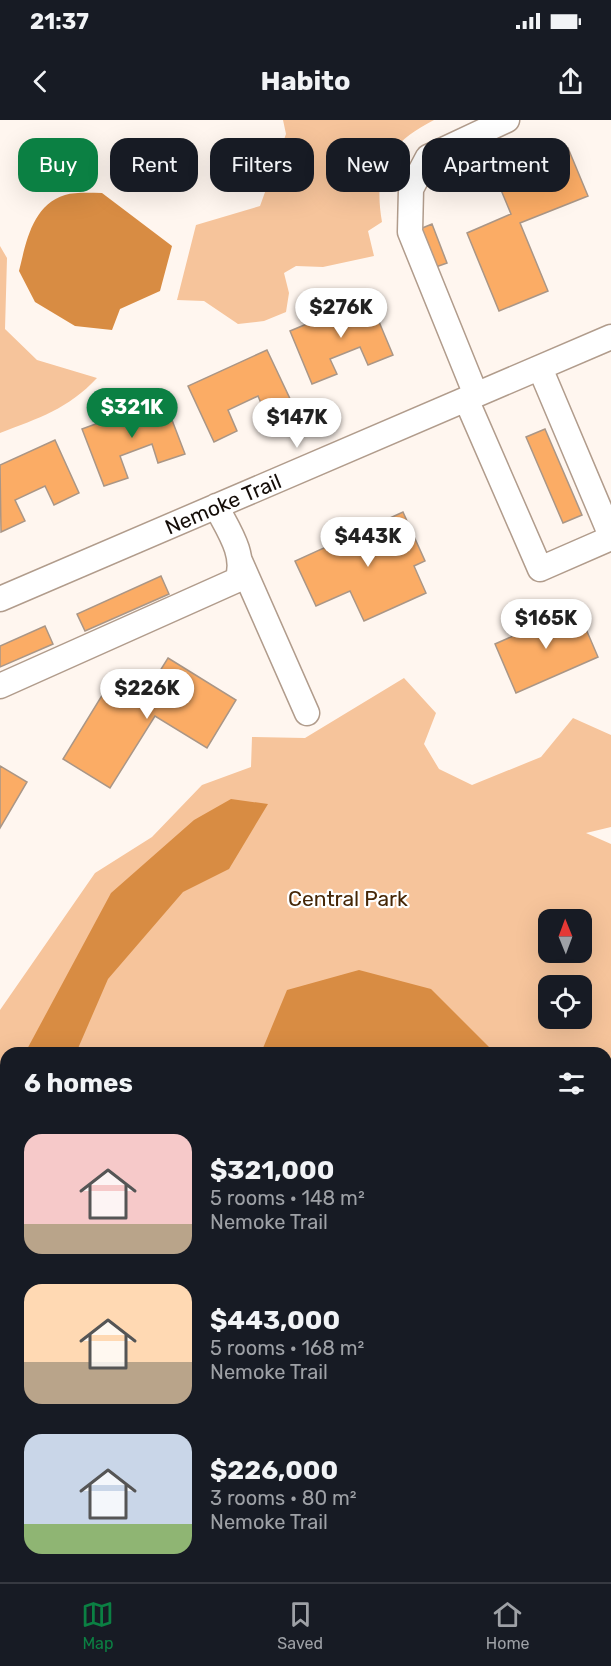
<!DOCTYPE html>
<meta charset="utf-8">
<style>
body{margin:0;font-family:Rubik,sans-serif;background:#20242c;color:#f1f3f6;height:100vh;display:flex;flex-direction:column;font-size:22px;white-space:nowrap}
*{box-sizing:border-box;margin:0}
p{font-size:20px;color:#9ea1a6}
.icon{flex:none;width:33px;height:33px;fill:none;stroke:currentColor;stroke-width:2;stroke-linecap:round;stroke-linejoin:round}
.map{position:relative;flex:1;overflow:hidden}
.drawer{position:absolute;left:0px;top:927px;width:612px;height:536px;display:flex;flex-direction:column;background:#171b24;border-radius:18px 18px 0 0;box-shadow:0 6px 24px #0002}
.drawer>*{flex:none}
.guide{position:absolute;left:18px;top:18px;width:576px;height:54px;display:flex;gap:12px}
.needle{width:39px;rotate:359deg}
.controls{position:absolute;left:538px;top:789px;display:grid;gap:12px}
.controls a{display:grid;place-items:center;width:54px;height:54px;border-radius:12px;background:#171b24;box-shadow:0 6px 24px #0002;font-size:30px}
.price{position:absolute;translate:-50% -51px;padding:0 14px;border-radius:21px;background:#fff;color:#222;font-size:20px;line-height:39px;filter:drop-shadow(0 2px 3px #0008)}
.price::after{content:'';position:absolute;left:50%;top:36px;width:18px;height:14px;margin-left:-9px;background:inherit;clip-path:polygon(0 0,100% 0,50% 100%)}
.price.current{background:#0b8043;color:#fff}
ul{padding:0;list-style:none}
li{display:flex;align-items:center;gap:18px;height:150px;padding:0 24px}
li span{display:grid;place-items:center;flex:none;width:168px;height:120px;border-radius:18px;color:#555}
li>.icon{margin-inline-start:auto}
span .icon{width:72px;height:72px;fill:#fffc;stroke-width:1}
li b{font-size:26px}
h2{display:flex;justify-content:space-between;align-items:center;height:72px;padding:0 24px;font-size:26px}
.chip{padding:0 21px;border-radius:18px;background:#171b24;box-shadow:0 6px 24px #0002;font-size:21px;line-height:54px}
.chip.current{background:#0b8043;color:#fff}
.status{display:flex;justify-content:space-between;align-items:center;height:42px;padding:0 30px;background:#171b24;direction:ltr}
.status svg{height:16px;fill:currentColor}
header{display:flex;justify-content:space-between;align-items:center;height:78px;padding:0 24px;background:#171b24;font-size:27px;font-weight:700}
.tab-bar{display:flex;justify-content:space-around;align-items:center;height:84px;border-top:2px solid #363941;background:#171b24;font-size:16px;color:#9ea1a6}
.tab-bar a{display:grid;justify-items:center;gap:3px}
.tab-bar .current{color:#0b8043}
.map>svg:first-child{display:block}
.green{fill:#f6c49b;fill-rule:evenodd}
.water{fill:#d88c43}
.building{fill:#fbac65;stroke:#aa9686;stroke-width:1.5}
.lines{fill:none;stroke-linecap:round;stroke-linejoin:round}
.minor-casing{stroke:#b19c8c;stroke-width:27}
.minor{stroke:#fff;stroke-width:24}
.labels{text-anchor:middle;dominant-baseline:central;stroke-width:4.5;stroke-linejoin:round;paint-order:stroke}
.street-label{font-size:21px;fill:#140d08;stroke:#fff}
.park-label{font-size:21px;fill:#452606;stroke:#fff}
</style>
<div class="status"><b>21:37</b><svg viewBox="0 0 49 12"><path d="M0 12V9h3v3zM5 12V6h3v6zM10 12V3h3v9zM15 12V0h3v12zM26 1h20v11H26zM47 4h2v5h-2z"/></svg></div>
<header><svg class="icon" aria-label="back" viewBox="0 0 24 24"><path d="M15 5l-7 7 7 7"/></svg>Habito<svg class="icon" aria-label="share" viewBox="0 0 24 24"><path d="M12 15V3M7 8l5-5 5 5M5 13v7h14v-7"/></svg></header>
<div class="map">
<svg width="611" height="1462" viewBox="0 0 611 1462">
<rect width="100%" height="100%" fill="#fff6ef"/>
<path class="green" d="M283 0H434C387 24 373 50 382 102L368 111 374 136 323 147 296 146 284 153 289 173 286 192 264 201 238 204 204 181 177 180 196 105 260 86 286 14Z
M0 126 7 138 5 209 37 240 97 258C68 289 39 298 0 313Z
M404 558 436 593 424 624 439 649 472 665 541 637 573 598 611 615V707L586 713 611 724V1462H0V890L95 753 152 717 202 665 251 647 252 617 305 618ZM549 800H582V832H549ZM549 866H582V898H549ZM6 933H606V1456H6Z"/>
<path class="water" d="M102 73 172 126 160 171 120 189 112 210 75 206 35 182 19 151C26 123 32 85 65 75 75 72 90 73 102 73Z
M231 679 268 684 229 749 183 772 108 859 76 933H25L111 773 194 700Z
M359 850 431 869 495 933H261L287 870Z
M6 968V1050H4L0 1045V979Z"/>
<path class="building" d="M568 28 588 76 520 103 548 171 499 191 467 113 511 94 496 58Z
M432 104 447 143 430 149 415 111Z
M369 178 393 235 368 245 360 227 330 239 337 254 312 264 290 211Z
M267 230 292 283 266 295 258 276 228 290 237 311 214 322 188 266Z
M164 279 185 334 158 343 152 324 120 336 128 358 104 366 82 309Z
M545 309 582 395 563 403 526 317Z
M55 320 79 373 54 385 45 366 15 380 25 401 1 412 0 345Z
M403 392 425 441 414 446 426 473 364 501 350 471 316 486 295 441Z
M161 456 169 474 85 511 77 494Z
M577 488 598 537 516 573 495 524Z
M45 506 53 524 0 547V526Z
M168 538 236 580 207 628 155 596 110 668 63 639 109 564 140 583Z
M0 646 27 662 0 708Z"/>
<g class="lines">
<defs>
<path id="minor" d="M540 248 611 416
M476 275 410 112 411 69 428 37 507 0
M466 279 540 449 611 418
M240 441 307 593
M0 479 611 217
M0 566 237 460C247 435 227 408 216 386"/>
</defs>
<use href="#minor" class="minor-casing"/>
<use href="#minor" class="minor"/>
</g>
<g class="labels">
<g class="street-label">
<text transform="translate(223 384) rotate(-23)">Nemoke Trail</text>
</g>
<g class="park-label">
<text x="348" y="778">Central Park</text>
</g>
</g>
</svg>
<div class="controls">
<a><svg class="needle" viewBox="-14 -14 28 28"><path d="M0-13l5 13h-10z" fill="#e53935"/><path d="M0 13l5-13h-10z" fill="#9ea1a6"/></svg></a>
<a><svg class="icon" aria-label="locate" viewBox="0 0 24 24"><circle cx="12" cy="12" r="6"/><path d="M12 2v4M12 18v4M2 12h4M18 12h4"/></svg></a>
</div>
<b class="price" style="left:341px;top:219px">$276K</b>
<b class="price current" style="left:132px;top:319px">$321K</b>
<b class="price" style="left:297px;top:329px">$147K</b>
<b class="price" style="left:368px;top:448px">$443K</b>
<b class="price" style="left:546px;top:530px">$165K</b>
<b class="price" style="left:147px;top:600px">$226K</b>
<div class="guide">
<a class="chip current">Buy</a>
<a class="chip">Rent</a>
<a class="chip">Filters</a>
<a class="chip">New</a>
<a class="chip">Apartment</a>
</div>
<section class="drawer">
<h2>6 homes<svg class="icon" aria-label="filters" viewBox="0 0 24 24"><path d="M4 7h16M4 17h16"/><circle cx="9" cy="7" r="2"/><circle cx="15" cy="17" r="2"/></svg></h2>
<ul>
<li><span style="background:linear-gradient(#f6c9c9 75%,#b9a48a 0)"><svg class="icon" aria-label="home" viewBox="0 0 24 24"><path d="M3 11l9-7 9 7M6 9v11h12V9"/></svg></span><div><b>$321,000</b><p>5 rooms · 148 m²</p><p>Nemoke Trail</p></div></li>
<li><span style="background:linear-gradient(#ffd9b3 65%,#b9a48a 0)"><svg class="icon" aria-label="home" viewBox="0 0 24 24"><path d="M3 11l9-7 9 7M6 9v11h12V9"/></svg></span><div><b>$443,000</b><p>5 rooms · 168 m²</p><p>Nemoke Trail</p></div></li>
<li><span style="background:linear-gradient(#c9d6e8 75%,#8fb573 0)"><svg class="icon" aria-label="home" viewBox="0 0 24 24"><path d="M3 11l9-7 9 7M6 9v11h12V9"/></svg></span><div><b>$226,000</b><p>3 rooms · 80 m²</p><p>Nemoke Trail</p></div></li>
</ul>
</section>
</div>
<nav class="tab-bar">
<a class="current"><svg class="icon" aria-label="map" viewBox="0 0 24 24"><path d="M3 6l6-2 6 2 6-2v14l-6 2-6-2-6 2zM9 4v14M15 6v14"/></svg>Map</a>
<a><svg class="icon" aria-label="saved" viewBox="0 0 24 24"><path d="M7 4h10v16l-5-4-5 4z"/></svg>Saved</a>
<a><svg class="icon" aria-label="home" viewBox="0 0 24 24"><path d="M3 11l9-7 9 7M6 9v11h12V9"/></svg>Home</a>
</nav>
